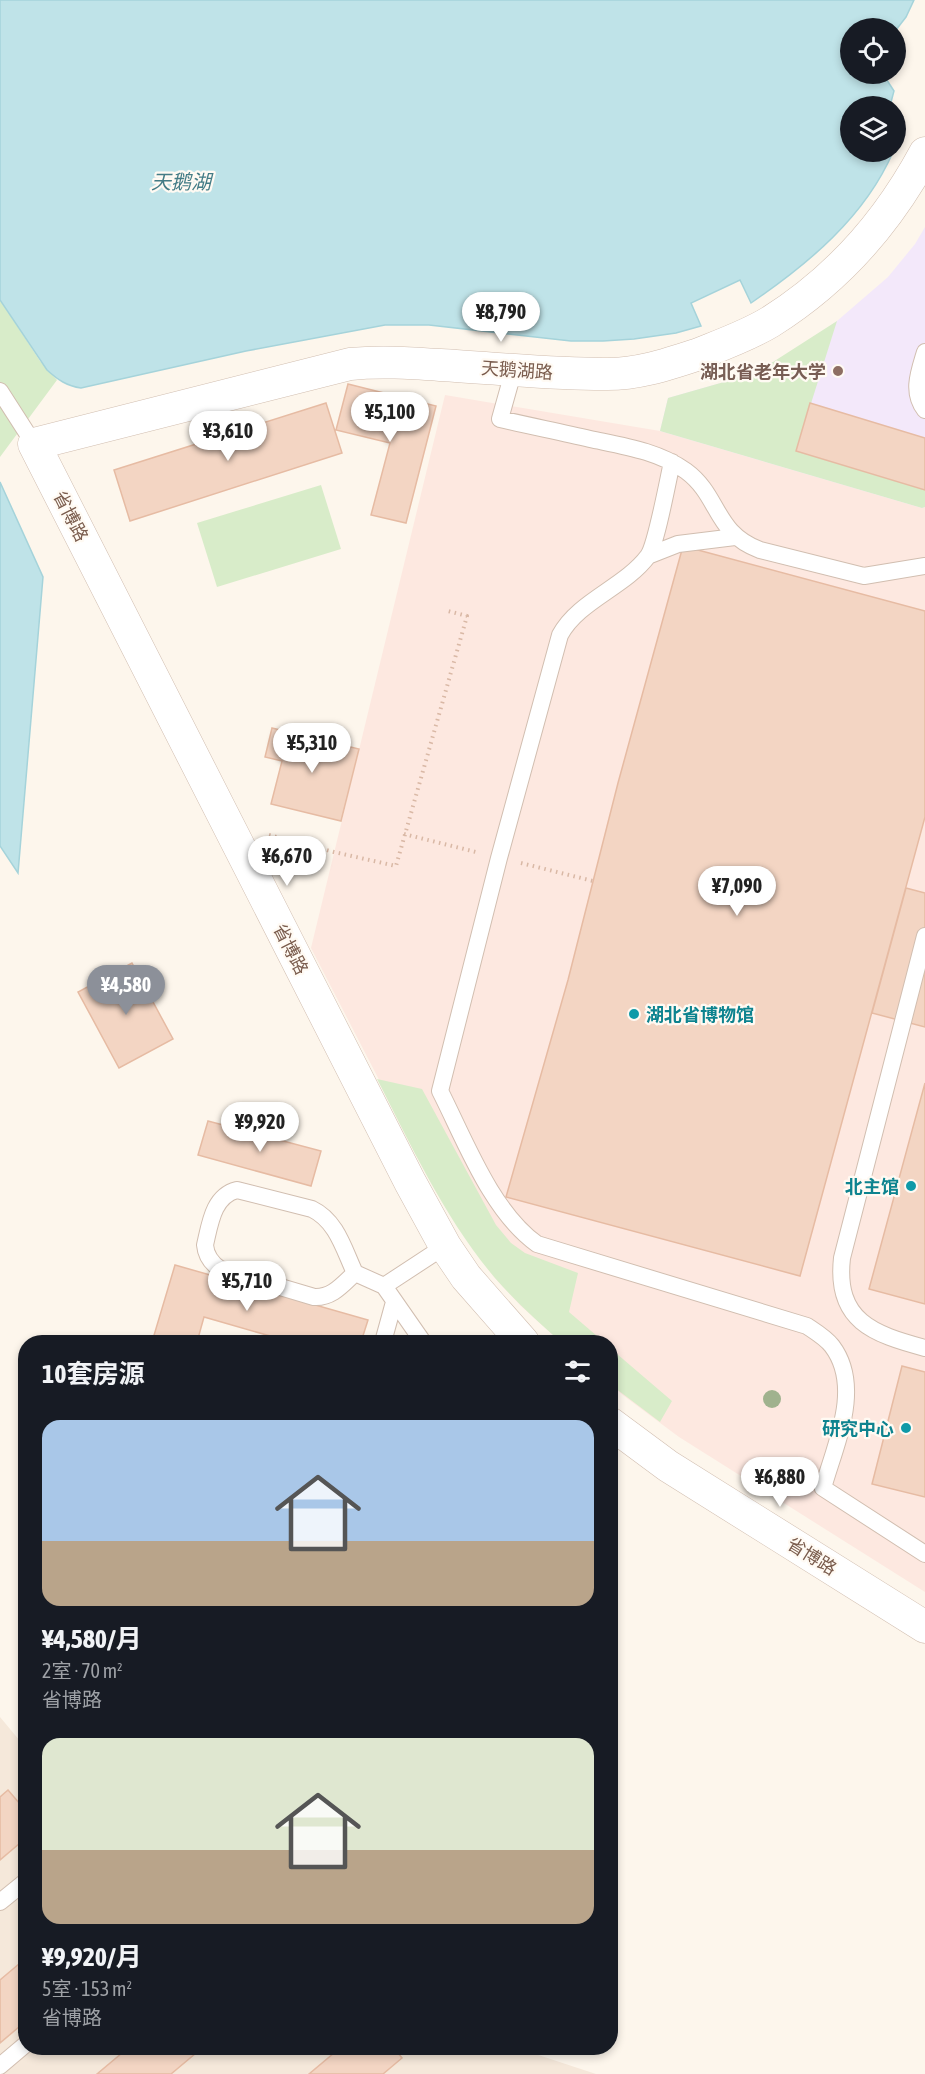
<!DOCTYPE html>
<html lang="zh">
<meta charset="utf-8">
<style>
body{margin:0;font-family:"Asap Condensed","Noto Sans SC",sans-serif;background:#20242c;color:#f1f3f6;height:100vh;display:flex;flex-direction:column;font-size:22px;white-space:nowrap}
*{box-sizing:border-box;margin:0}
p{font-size:20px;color:#9ea1a6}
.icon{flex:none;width:33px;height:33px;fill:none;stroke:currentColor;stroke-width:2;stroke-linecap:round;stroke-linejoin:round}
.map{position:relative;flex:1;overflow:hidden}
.details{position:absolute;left:18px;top:1335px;width:600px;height:720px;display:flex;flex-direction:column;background:#171b24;border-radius:24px;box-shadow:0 3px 9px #0003}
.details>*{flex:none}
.buttons{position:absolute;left:840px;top:18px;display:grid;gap:12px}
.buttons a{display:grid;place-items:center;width:66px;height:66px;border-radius:50%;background:#171b24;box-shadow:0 3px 9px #0003;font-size:30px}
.price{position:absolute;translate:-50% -51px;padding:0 14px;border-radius:21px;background:#fff;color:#222;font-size:20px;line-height:39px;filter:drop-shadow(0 2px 3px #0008)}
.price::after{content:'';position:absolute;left:50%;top:36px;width:18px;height:14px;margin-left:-9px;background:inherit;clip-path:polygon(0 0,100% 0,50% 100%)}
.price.on{background:#8c9099;color:#fff}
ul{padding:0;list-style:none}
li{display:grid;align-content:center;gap:12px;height:318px;padding:0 24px}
li span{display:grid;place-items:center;height:186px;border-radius:18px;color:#555}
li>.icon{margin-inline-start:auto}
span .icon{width:108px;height:108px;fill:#fffc;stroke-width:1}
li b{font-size:26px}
h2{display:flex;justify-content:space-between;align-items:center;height:72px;padding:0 24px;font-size:26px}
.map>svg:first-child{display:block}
.residential{fill:#f5e8da}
.commercial{fill:#fde8e0}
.education{fill:#f3e8fa}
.green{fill:#d8ecc9}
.water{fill:#bfe3e8;stroke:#a5d3da;stroke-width:1.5}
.building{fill:#f3d5c3;stroke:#e6bba3;stroke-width:1.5}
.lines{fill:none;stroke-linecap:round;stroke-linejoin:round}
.lane-casing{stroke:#d1beb0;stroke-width:18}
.street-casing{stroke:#d1beb0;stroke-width:33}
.path{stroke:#d9b8a5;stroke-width:4;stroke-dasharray:1.5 4.5;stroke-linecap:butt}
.lane{stroke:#fff;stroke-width:16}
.street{stroke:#fff;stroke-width:32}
.tree{fill:#a0b28e}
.education-dot{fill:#8d6e63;stroke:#fffaf3;stroke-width:2}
.culture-dot{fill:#0f9aa8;stroke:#fffaf3;stroke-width:2}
.labels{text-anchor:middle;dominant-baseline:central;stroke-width:4.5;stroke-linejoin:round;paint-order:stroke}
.street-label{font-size:18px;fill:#7a5c4d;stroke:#fffaf3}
.education-label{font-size:18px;font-weight:bold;fill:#785e54;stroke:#fffaf3;text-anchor:end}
.culture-label{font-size:18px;font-weight:bold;fill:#0d838f;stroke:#fffaf3;text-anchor:end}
.water-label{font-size:20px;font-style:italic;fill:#437c86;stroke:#fffaf3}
</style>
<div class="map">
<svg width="925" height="2074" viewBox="0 0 925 2074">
<rect width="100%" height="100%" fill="#fdf6ec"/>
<path class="residential" d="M0 1717 25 1747 26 2048H517L596 2074H0Z"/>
<path class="commercial" d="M445 395 660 431 922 508 925 507V1592L679 1437 624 1396 611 1385 610 1342H561L521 1306 494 1277 469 1243 438 1194 311 948Z"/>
<path class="education" d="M925 227V507L922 508 660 431 668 398 731 380 773 362 802 346 837 321 888 277 915 244Z"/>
<path class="green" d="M0 300 40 361 57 380 0 457Z
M837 321 796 451 925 490V507L922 508 660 431 668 398 731 380 773 362Z
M321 485 341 549 217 587 197 523Z
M377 1079 422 1089 496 1225 511 1243 525 1253 578 1273 569 1312 604 1342H561C538 1322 515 1301 495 1278 445 1219 412 1147 377 1079Z
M610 1348 672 1401 660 1422 611 1385Z"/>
<path class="water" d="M0 0H914L906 17 896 30 850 28V74H883L894 91 890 106H850V152H893C865 217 808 264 751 303L740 280 691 303 701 326 676 333 634 339 603 341H571L429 325H385L246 351 81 388C67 386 58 380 47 370L0 300Z
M0 482 43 577 18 873 0 846Z"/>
<path class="building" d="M348 384 436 406 406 523 371 515 390 443 336 430Z
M326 403 342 453 130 521 114 470Z
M810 403 925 438V490L796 451Z
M683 546 925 611V817L800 1276 506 1197 568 980 618 783Z
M272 728 359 749 341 821 271 804 282 761 265 757Z
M906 888 925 893V1027L872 1013Z
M132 963 173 1039 119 1068 78 992Z
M925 1083V1304L869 1289Z
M208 1121 321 1151 311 1186 198 1155Z
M175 1265 368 1320 361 1342H291L204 1317 197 1342H152Z
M902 1366 925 1372V1497L872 1484Z
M8 1790 26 1811V1838L0 1860V1797Z
M26 1958V2021L0 2043V1980Z
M128 2048H202L171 2074H97Z
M340 2048H394L402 2058 383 2074H309Z"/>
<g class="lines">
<defs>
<path id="lane" d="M925 352C919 372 911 392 925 410
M514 369 500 419C530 426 560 432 590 439 623 446 658 451 686 471 720 496 714 533 760 550L864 576 925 566
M0 391 34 444
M672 462C668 480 656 545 648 556 625 587 578 601 560 635L499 858 440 1091C465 1140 491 1211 537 1244L807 1326C816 1332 826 1338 832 1346 863 1387 835 1445 823 1488L925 1554
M650 555 678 544 735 537
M925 936 842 1258C835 1321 873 1334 925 1348
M355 1273C342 1285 332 1298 314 1297L220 1269C211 1263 206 1256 205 1245 210 1224 213 1196 237 1190L312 1209C337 1221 344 1250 355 1273L384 1286
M383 1342 394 1302
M423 1342 384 1286 445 1246
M0 1902 26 1881
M0 2066 26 2044"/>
<path id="street" d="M523 1342 466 1277 445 1246 410 1182 34 444 350 364C380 361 410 363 440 365 494 368 549 374 603 374 635 375 666 365 696 355 721 345 747 336 770 322 837 280 888 222 925 153
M610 1423 668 1466 925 1627"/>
</defs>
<use href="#lane" class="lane-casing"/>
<use href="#street" class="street-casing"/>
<path class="path" d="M404 834 476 852
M269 835 334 852 396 866 467 616 448 611
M521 863 593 881"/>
<use href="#lane" class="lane"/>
<use href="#street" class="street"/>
</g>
<circle class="tree" cx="772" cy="1399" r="9"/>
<circle class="education-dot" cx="838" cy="371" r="6"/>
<g class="culture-dot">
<circle cx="634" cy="1014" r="6"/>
<circle cx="911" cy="1186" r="6"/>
<circle cx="906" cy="1428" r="6"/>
</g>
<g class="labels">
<g class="street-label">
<text transform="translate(517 370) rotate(4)">天鹅湖路</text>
<text transform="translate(71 516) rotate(63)">省博路</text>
<text transform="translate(291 949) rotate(63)">省博路</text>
<text transform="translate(812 1556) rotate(32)">省博路</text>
</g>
<g class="education-label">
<text x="826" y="371">湖北省老年大学</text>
</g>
<g class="culture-label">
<text x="646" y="1014" text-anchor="start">湖北省博物馆</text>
<text x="899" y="1186">北主馆</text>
<text x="894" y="1428">研究中心</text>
</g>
<g class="water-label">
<text x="181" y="181">天鹅湖</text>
</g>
</g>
</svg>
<div class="buttons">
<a><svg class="icon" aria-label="locate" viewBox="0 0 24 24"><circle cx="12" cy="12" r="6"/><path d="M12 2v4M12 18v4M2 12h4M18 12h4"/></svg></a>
<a><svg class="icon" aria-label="layers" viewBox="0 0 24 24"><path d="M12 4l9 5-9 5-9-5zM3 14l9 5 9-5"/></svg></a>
</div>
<b class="price" style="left:501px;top:343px">¥8,790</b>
<b class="price" style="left:390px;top:443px">¥5,100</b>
<b class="price" style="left:228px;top:462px">¥3,610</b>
<b class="price" style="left:312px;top:774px">¥5,310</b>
<b class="price" style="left:287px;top:887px">¥6,670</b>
<b class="price" style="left:737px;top:917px">¥7,090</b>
<b class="price on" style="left:126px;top:1016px">¥4,580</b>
<b class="price" style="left:260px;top:1153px">¥9,920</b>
<b class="price" style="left:247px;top:1312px">¥5,710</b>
<b class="price" style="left:780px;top:1508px">¥6,880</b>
<section class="details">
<h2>10套房源<svg class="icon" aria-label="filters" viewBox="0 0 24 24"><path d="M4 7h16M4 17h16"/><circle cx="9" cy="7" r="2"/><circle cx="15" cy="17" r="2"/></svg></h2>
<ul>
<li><span style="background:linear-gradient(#a9c7e8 65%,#b9a48a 0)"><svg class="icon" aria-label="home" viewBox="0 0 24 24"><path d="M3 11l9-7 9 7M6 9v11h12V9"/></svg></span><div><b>¥4,580/月</b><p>2室 · 70 m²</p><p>省博路</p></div></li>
<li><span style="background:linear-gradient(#dfe7d0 60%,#b9a48a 0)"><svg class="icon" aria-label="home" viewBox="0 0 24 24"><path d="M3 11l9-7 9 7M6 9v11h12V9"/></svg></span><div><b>¥9,920/月</b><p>5室 · 153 m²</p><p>省博路</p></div></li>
</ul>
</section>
</div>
